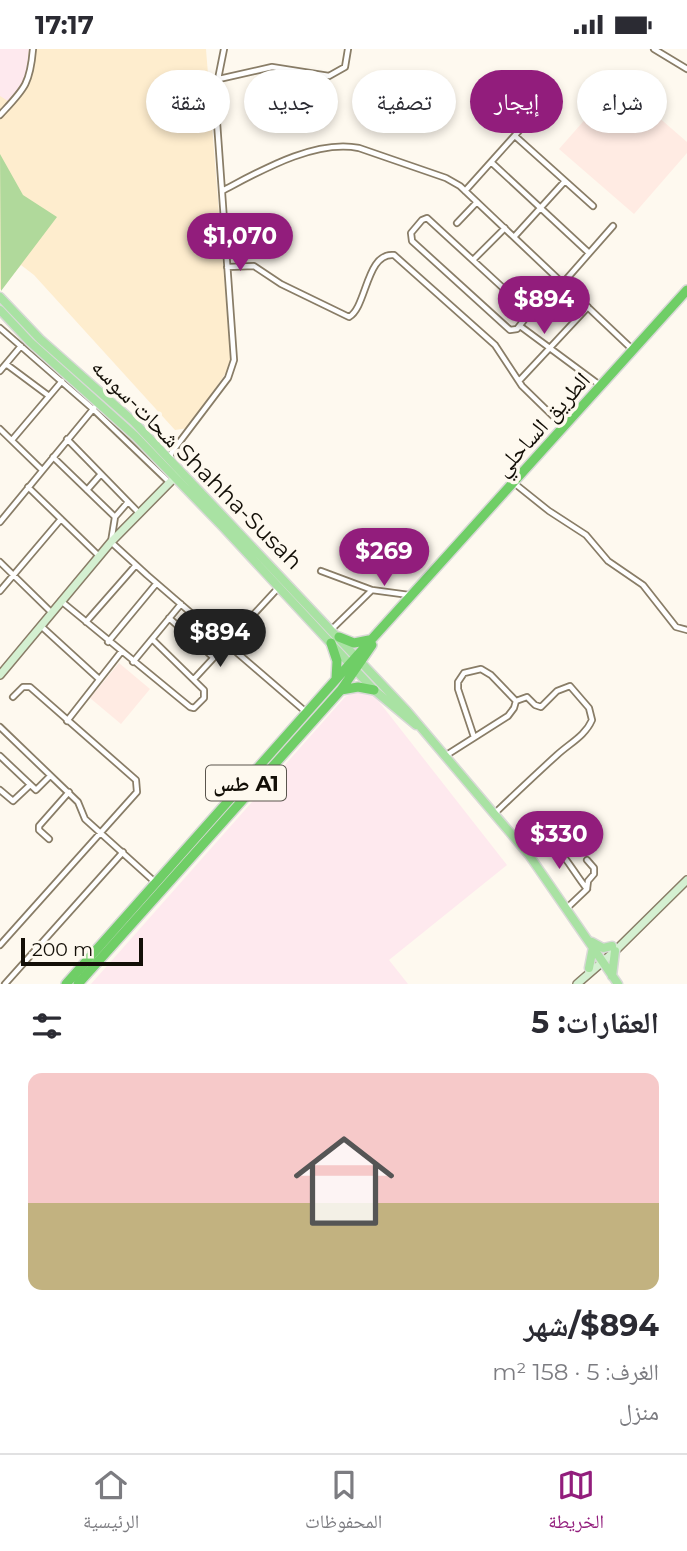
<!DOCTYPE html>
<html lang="ar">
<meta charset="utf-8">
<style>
body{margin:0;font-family:Montserrat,"Noto Naskh Arabic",sans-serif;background:#f7f7f7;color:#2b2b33;direction:rtl;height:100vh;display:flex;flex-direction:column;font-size:26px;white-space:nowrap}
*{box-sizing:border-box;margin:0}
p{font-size:23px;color:#7c7c81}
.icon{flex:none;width:38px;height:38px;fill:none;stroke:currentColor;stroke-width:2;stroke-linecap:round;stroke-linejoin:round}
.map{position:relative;height:935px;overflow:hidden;direction:ltr}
.panel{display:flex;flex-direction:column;background:#fff;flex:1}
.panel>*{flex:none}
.banner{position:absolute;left:21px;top:21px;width:646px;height:63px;direction:rtl;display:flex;gap:14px}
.scale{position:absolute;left:21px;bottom:18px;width:122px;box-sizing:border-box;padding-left:7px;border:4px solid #130f07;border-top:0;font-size:19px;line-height:24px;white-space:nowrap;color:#130f07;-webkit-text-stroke:5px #fef9ef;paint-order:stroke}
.price{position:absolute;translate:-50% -60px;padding:0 16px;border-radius:24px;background:#921d7c;color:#fff;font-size:23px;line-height:46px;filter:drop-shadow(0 2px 4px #0008)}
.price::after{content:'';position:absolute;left:50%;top:42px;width:21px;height:16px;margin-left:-10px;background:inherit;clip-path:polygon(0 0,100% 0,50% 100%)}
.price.active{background:#222;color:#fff}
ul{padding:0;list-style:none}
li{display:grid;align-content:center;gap:14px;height:371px;padding:0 28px}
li+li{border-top:2px solid #e1e1e2}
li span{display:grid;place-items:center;height:217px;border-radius:14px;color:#555}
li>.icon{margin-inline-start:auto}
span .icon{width:126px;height:126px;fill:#fffc;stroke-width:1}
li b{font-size:30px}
h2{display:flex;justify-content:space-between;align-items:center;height:84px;padding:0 28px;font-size:30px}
.chip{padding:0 24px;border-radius:32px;background:#fff;box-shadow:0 4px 10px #0003;font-size:24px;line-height:63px}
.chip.active{background:#921d7c;color:#fff}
.status{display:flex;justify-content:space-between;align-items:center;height:49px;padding:0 35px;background:#fff;direction:ltr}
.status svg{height:19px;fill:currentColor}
.tab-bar{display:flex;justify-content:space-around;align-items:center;height:98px;border-top:2px solid #e1e1e2;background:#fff;font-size:19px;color:#7c7c81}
.tab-bar a{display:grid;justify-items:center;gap:4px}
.tab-bar .active{color:#921d7c}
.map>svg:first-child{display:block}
.built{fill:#feedce}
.industrial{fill:#fee9ee}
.education{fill:#ffebe3}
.green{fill:#b0d99b}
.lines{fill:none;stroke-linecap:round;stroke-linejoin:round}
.street-casing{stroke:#897d67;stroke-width:8}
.secondary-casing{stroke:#897d67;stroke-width:10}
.primary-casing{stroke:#d9d9d7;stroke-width:11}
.highway-casing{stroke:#d9d9d7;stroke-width:12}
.street{stroke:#fff;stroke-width:4.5}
.secondary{stroke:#d4f0d1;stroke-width:7}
.primary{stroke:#a9e2a3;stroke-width:8}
.highway{stroke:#6fce66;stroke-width:9}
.labels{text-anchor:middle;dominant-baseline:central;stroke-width:7;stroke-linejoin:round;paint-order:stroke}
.shield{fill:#fef9ef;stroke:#5a554d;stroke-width:2}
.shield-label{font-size:21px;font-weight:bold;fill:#130f07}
.street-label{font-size:23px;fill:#130f07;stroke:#fef9ef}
</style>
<div class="status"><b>17:17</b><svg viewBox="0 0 49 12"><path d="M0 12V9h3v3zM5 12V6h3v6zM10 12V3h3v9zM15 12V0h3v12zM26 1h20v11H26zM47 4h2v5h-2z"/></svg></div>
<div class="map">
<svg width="687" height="935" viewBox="0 0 687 935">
<rect width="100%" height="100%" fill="#fef9ef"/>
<path class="built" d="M0 0H206L231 316 189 379 175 381 34 226 21 216 0 241Z"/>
<path class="industrial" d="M0 0H29L26 31 8 52 0 47Z
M354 643 373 645 507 816 389 911 408 935H91L345 648Z"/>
<path class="education" d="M618 33 687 93V104L634 165 559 100Z
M119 614 150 640 121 675 90 649Z"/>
<path class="green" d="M0 105 23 146 57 168 1 242Z"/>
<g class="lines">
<defs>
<path id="street" d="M654 0 687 20
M219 30 272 18 329 27 345 18 348 0
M0 66C24 40 30 36 33 0
M515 87 593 157
M491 113 589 204
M222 142C260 122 315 90 359 99L446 129 460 137 633 301
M465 142 526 74
M427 169 527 261 528 266 517 280 510 281 412 192 411 184 422 171Z
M457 174 477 153
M514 188 565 132
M473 211 505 179
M227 218 254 217 281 235 349 268C367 258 366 203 394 206L495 296 522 337 564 378
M563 234 613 177
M520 277 601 337
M0 279 93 360 169 433
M6 315 49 347
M0 322 21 297
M519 332 588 258
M0 380 42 421
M67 390 139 464
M12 391 62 332
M53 408 115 468
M169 411 172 403 228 329 234 311 215 45 224 0
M514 434 549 462 586 486 608 512 643 536 676 578 687 581
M28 438 99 507
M87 441 101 425
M128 453 115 468 111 493 147 526 306 663
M0 473 94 359
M0 513 51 563
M321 522 372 541 332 580
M372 541 409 546
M0 542 61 470
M61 552 190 658 194 659 204 649V641L152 590
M169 569 213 608
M86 573 136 516
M41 577 99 630
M108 593 156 535
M133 613 181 555
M194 630 279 538
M67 672 121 603
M0 678 78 753 85 770 156 834
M474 688 458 640V633L464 624 481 620 491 626 516 652
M0 707 36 741 50 727
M445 707 508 667 514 659 516 652 527 648 535 656 541 658 557 642 570 637 589 659 592 671C585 687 570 694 557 706 536 725 515 745 495 764
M0 741 13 752 30 736
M49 790 39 781V777L69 743
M530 806 553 795C567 809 575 825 587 840
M567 859 587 840 588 832 594 825V819L587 811
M0 896 137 743 136 731 30 638H23L13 648
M5 935 123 803"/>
<path id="secondary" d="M0 626 111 493 178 425
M577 935 615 902 687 831"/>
<path id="primary" d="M0 248 40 290 134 373 407 662 529 806 618 935
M0 261 30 293 135 387 222 477 374 641 416 676
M592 893 603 899 612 897
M589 919 593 898
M612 927 615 902"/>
<path id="highway" d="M339 588 354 594 369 591
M331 594 337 612 336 630
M341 641 358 638 374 641
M66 935 371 591 687 241
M78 935 341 641 372 596"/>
</defs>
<use href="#street" class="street-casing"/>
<use href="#secondary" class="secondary-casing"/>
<use href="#primary" class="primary-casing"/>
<use href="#highway" class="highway-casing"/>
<use href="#street" class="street"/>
<use href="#secondary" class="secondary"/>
<use href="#primary" class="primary"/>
<use href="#highway" class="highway"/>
</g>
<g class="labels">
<rect class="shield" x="206" y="716.5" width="80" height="35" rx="5"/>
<g class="shield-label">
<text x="246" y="734">طس A1</text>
</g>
<g class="street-label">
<text transform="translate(542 375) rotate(-48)">الطريق الساحلي</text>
<text transform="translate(197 415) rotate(45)">شحات-سوسه Shahha-Susah</text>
</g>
</g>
</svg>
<div class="scale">200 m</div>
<b class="price" style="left:240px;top:224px">$1,070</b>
<b class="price" style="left:544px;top:287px">$894</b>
<b class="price" style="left:384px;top:539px">$269</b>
<b class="price active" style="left:220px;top:620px">$894</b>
<b class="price" style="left:559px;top:822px">$330</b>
<div class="banner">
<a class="chip">شراء</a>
<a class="chip active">إيجار</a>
<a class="chip">تصفية</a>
<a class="chip">جديد</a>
<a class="chip">شقة</a>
</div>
</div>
<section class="panel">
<h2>العقارات: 5<svg class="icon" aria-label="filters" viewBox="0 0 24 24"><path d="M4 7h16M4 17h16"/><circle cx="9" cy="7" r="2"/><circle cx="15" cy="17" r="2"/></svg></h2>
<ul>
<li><span style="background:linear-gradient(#f6c9c9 60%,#c2b280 0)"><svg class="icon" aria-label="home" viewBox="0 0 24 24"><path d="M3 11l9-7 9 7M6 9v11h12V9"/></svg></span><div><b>$894/شهر</b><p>الغرف: 5 · 158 m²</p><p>منزل</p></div></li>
</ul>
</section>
<nav class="tab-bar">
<a class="active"><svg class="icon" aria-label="map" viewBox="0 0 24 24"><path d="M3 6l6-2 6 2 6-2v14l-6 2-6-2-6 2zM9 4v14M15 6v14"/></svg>الخريطة</a>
<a><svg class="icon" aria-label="saved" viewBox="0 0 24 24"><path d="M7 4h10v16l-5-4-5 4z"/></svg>المحفوظات</a>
<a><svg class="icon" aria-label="home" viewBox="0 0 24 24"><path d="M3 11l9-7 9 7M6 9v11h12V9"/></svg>الرئيسية</a>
</nav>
